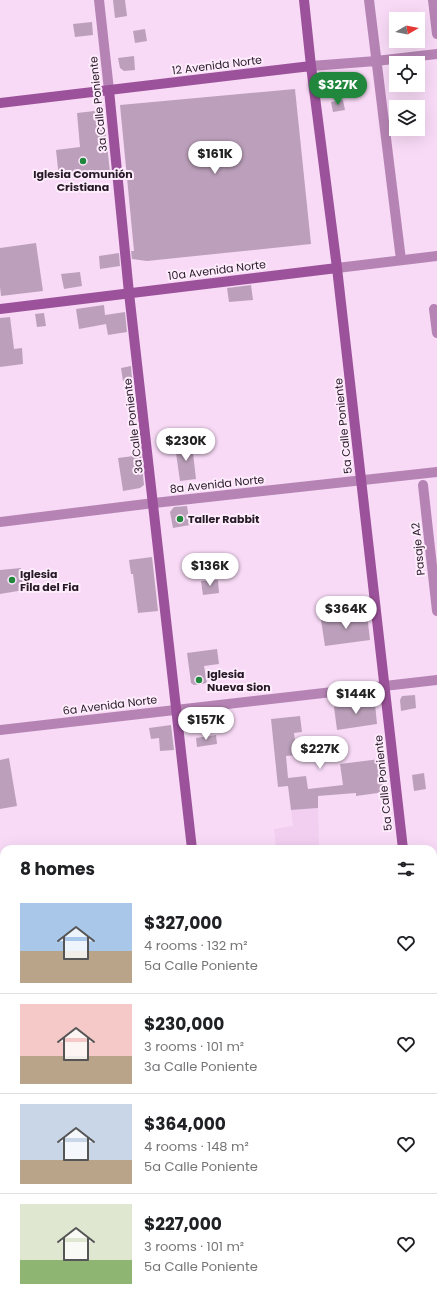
<!DOCTYPE html>
<meta charset="utf-8">
<style>
body{margin:0;font-family:Poppins,sans-serif;background:#f6f6f6;color:#202124;height:100vh;display:flex;flex-direction:column;font-size:15px;white-space:nowrap}
*{box-sizing:border-box;margin:0}
p{font-size:13px;color:#757577}
.icon{flex:none;width:22px;height:22px;fill:none;stroke:currentColor;stroke-width:2;stroke-linecap:round;stroke-linejoin:round}
.map{position:relative;flex:1;overflow:hidden}
.panel{position:absolute;left:0px;top:845px;width:437px;height:456px;display:flex;flex-direction:column;background:#fff;border-radius:12px 12px 0 0;box-shadow:0 4px 16px #0002}
.panel>*{flex:none}
.needle{width:26px;rotate:81deg}
.controls{position:absolute;left:389px;top:12px;display:grid;gap:8px}
.controls a{display:grid;place-items:center;width:36px;height:36px;border-radius:0px;background:#fff;box-shadow:0 4px 16px #0002;font-size:20px}
.price{position:absolute;translate:-50% -34px;padding:0 9px;border-radius:14px;background:#fff;color:#222;font-size:13px;line-height:26px;filter:drop-shadow(0 1px 2px #0008)}
.price::after{content:'';position:absolute;left:50%;top:24px;width:12px;height:9px;margin-left:-6px;background:inherit;clip-path:polygon(0 0,100% 0,50% 100%)}
.price.current{background:#20873c;color:#fff}
ul{padding:0;list-style:none}
li{display:flex;align-items:center;gap:12px;height:100px;padding:0 20px}
li+li{border-top:1px solid #e0e0e0}
li span{display:grid;place-items:center;flex:none;width:112px;height:80px;border-radius:0px;color:#555}
li>.icon{margin-inline-start:auto}
span .icon{width:48px;height:48px;fill:#fffc;stroke-width:1}
li b{font-size:17px}
h2{display:flex;justify-content:space-between;align-items:center;height:48px;padding:0 20px;font-size:17px}
.map>svg:first-child{display:block}
.built{fill:#f2cef0}
.building{fill:#bca0bb}
.lines{fill:none;stroke-linecap:round;stroke-linejoin:round}
.lane{stroke:#b684b4;stroke-width:7}
.street{stroke:#b684b4;stroke-width:10}
.secondary{stroke:#9c529a;stroke-width:10}
.poi-dot{fill:#20873c;stroke:#feebfc;stroke-width:1.5}
.labels{text-anchor:middle;dominant-baseline:central;stroke-width:4;stroke-linejoin:round;paint-order:stroke}
.street-label{font-size:11px;fill:#251a25;stroke:#feebfc}
.poi-label{font-size:11px;font-weight:bold;fill:#251a25;stroke:#feebfc;text-anchor:start}
</style>
<div class="map">
<svg width="437" height="1301" viewBox="0 0 437 1301">
<rect width="100%" height="100%" fill="#f8daf6"/>
<path class="built" d="M318 808 319 849H276L274 829 293 826 291 810Z"/>
<path class="building" d="M113 0H125L127 16 115 18Z
M92 22 93 35 75 37 73 24Z
M145 29 147 41 135 43 133 31Z
M134 56 135 70 124 71 120 68 118 58Z
M295 89 311 244 147 261 132 259 131 251H134L120 105Z
M343 100 345 110 333 112 331 102Z
M103 110 110 172 59 178 56 150 80 147 77 113Z
M36 243 43 291 1 296 0 287V248Z
M119 253 120 266 100 269 99 256Z
M80 272 82 286 64 289 61 274Z
M251 285 253 300 229 302 227 288Z
M104 305 105 315 125 312 127 332 108 335 106 324 79 329 76 309Z
M44 313 46 326 37 327 35 314Z
M10 317 14 349 22 348 23 364 0 367V318Z
M131 366 132 379 123 381 121 368Z
M192 444 196 479 180 481 175 446Z
M141 455 144 485 140 488 123 491 118 458Z
M187 506 190 525 173 528 170 512 174 507Z
M152 557 158 611 138 613 133 574H131L129 560Z
M21 568 24 590 0 594V570Z
M218 580 219 593 203 595 201 581Z
M367 614 370 640 325 646 321 620Z
M217 649 219 664 204 666 207 683 194 685 191 683 187 653Z
M415 695 416 708 401 711 400 700 402 696Z
M371 701 375 704 377 724 337 730 334 707Z
M300 716 302 732 294 733 297 755 286 756 288 778 306 776 308 789 343 785 340 764 380 759 385 792 356 796V793L318 796V808L291 810 288 786 278 787 271 719Z
M171 725 174 750 160 751 159 738 151 739 149 728Z
M216 735 217 744 197 747 196 738Z
M9 758 17 806 0 809V760Z
M424 773 426 789 414 791 412 775Z"/>
<g class="lines">
<path class="lane" d="M336 1297V1301
M356 1297 357 1301"/>
<path class="street" d="M99 0 109 90
M369 0 401 260
M433 0 437 34
M311 66 376 61 437 54
M337 268 437 256
M434 309 437 333
M423 485 437 611
M0 522 154 503 437 472
M0 730 437 680
M433 893H437
M0 942 4 941
M0 1014 4 1047
M433 1098 437 1097
M0 1152 4 1151
M34 1297V1301"/>
<path class="secondary" d="M304 0 311 66 337 268 403 849
M109 90 129 293 192 849
M0 103 311 66
M0 309 337 268
M433 1115 437 1150
M243 1297 244 1301"/>
</g>
<g class="poi-dot">
<circle cx="83" cy="161" r="4"/>
<circle cx="180" cy="519" r="4"/>
<circle cx="12" cy="580" r="4"/>
<circle cx="199" cy="680" r="4"/>
</g>
<g class="labels">
<g class="street-label">
<text transform="translate(217 65) rotate(-7)">12 Avenida Norte</text>
<text transform="translate(98 104) rotate(-96)">3a Calle Poniente</text>
<text transform="translate(217 270) rotate(-7)">10a Avenida Norte</text>
<text transform="translate(133 426) rotate(-97)">3a Calle Poniente</text>
<text transform="translate(343 426) rotate(-96)">5a Calle Poniente</text>
<text transform="translate(217 484) rotate(-6)">8a Avenida Norte</text>
<text transform="translate(418 549) rotate(-96)">Pasaje A2</text>
<text transform="translate(110 705) rotate(-7)">6a Avenida Norte</text>
<text transform="translate(383 783) rotate(-96)">5a Calle Poniente</text>
</g>
<g class="poi-label">
<text x="83" y="174" text-anchor="middle">Iglesia Comunión<tspan x="83" dy="13">Cristiana</tspan></text>
<text x="188" y="519">Taller Rabbit</text>
<text x="20" y="574">Iglesia<tspan x="20" dy="13">Fila del Fia</tspan></text>
<text x="207" y="674">Iglesia<tspan x="207" dy="13">Nueva Sion</tspan></text>
</g>
</g>
</svg>
<div class="controls">
<a><svg class="needle" viewBox="-14 -14 28 28"><path d="M0-13l5 13h-10z" fill="#e53935"/><path d="M0 13l5-13h-10z" fill="#757577"/></svg></a>
<a><svg class="icon" aria-label="locate" viewBox="0 0 24 24"><circle cx="12" cy="12" r="6"/><path d="M12 2v4M12 18v4M2 12h4M18 12h4"/></svg></a>
<a><svg class="icon" aria-label="layers" viewBox="0 0 24 24"><path d="M12 4l9 5-9 5-9-5zM3 14l9 5 9-5"/></svg></a>
</div>
<b class="price current" style="left:338px;top:106px">$327K</b>
<b class="price" style="left:215px;top:175px">$161K</b>
<b class="price" style="left:186px;top:462px">$230K</b>
<b class="price" style="left:210px;top:587px">$136K</b>
<b class="price" style="left:346px;top:630px">$364K</b>
<b class="price" style="left:356px;top:715px">$144K</b>
<b class="price" style="left:206px;top:741px">$157K</b>
<b class="price" style="left:320px;top:770px">$227K</b>
<section class="panel">
<h2>8 homes<svg class="icon" aria-label="filters" viewBox="0 0 24 24"><path d="M4 7h16M4 17h16"/><circle cx="9" cy="7" r="2"/><circle cx="15" cy="17" r="2"/></svg></h2>
<ul>
<li><span style="background:linear-gradient(#a9c7e8 60%,#b9a48a 0)"><svg class="icon" aria-label="home" viewBox="0 0 24 24"><path d="M3 11l9-7 9 7M6 9v11h12V9"/></svg></span><div><b>$327,000</b><p>4 rooms · 132 m²</p><p>5a Calle Poniente</p></div><svg class="icon" aria-label="heart" viewBox="0 0 24 24"><path d="M12 20l-8-8c-3-5 5-10 8-4 3-6 11-1 8 4z"/></svg></li>
<li><span style="background:linear-gradient(#f6c9c9 65%,#b9a48a 0)"><svg class="icon" aria-label="home" viewBox="0 0 24 24"><path d="M3 11l9-7 9 7M6 9v11h12V9"/></svg></span><div><b>$230,000</b><p>3 rooms · 101 m²</p><p>3a Calle Poniente</p></div><svg class="icon" aria-label="heart" viewBox="0 0 24 24"><path d="M12 20l-8-8c-3-5 5-10 8-4 3-6 11-1 8 4z"/></svg></li>
<li><span style="background:linear-gradient(#c9d6e8 70%,#b9a48a 0)"><svg class="icon" aria-label="home" viewBox="0 0 24 24"><path d="M3 11l9-7 9 7M6 9v11h12V9"/></svg></span><div><b>$364,000</b><p>4 rooms · 148 m²</p><p>5a Calle Poniente</p></div><svg class="icon" aria-label="heart" viewBox="0 0 24 24"><path d="M12 20l-8-8c-3-5 5-10 8-4 3-6 11-1 8 4z"/></svg></li>
<li><span style="background:linear-gradient(#dfe7d0 70%,#8fb573 0)"><svg class="icon" aria-label="home" viewBox="0 0 24 24"><path d="M3 11l9-7 9 7M6 9v11h12V9"/></svg></span><div><b>$227,000</b><p>3 rooms · 101 m²</p><p>5a Calle Poniente</p></div><svg class="icon" aria-label="heart" viewBox="0 0 24 24"><path d="M12 20l-8-8c-3-5 5-10 8-4 3-6 11-1 8 4z"/></svg></li>
</ul>
</section>
</div>
